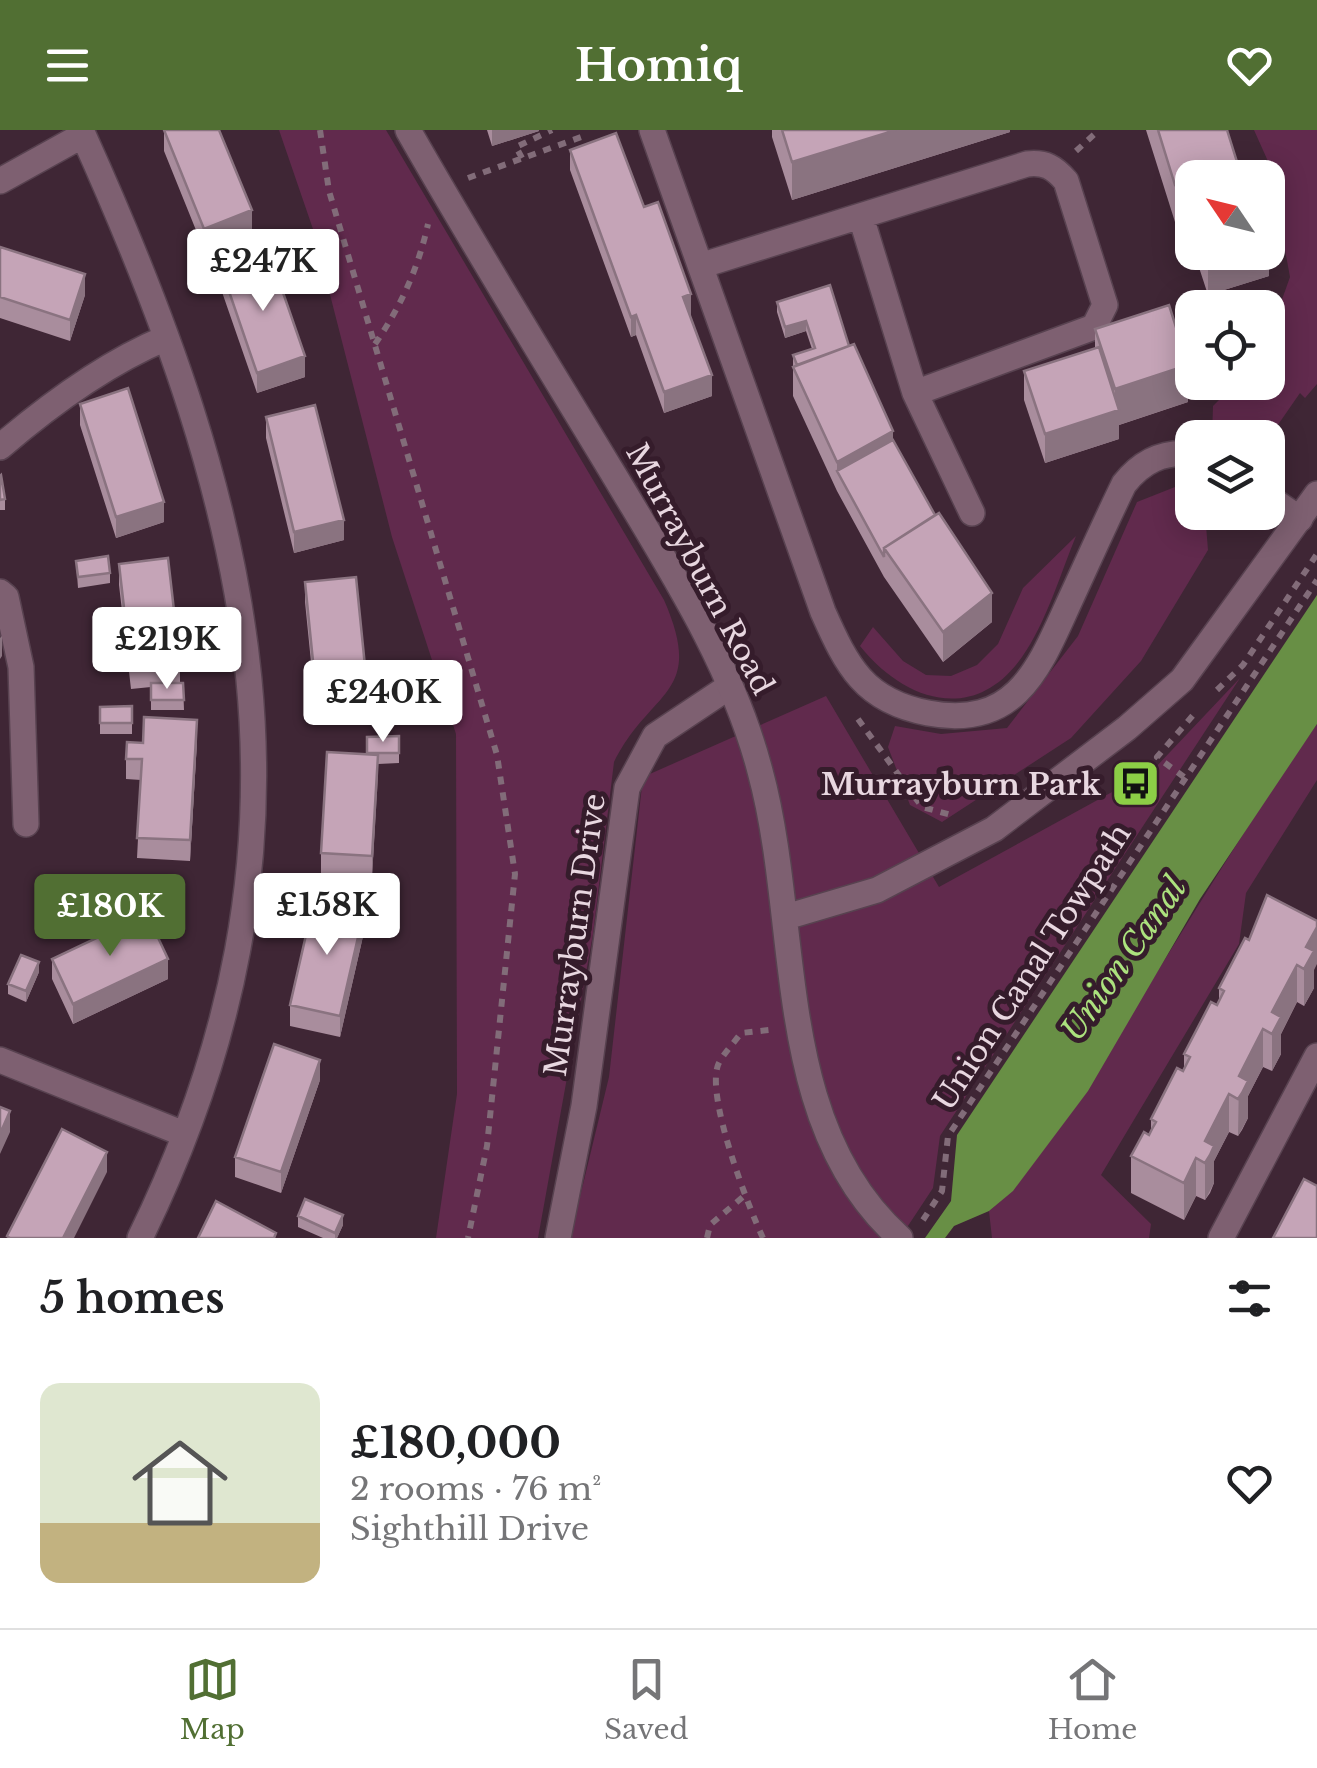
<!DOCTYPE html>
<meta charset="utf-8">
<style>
body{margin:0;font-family:"Libre Baskerville",serif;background:#f6f6f6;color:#202124;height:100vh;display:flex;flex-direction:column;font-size:38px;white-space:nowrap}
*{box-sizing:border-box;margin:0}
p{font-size:32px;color:#757577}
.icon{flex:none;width:55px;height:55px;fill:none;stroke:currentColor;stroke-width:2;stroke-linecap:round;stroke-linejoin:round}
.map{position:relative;height:1108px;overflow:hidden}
.side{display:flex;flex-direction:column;background:#fff;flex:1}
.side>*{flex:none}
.needle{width:65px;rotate:305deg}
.controls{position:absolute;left:1175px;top:30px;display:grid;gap:20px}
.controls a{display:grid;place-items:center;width:110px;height:110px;border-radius:20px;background:#fff;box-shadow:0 5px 25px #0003;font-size:50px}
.price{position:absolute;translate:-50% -85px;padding:0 22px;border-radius:10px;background:#fff;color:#222;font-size:32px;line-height:65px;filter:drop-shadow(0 2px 5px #0008)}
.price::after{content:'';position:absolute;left:50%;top:60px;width:30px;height:22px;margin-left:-15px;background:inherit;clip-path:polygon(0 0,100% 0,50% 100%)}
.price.current{background:#516f33;color:#fff}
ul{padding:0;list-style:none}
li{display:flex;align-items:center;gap:30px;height:250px;padding:0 40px}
li span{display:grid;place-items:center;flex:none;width:280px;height:200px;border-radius:20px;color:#555}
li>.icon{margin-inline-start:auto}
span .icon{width:120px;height:120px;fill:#fffc;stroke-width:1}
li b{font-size:42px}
h2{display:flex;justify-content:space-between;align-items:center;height:120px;padding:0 40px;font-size:42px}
header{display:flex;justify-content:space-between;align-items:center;height:130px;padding:0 40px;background:#516f33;color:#fff;font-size:45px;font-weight:800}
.dock{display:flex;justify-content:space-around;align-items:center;height:140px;border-top:2px solid #e0e0e0;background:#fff;font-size:28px;color:#757577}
.dock a{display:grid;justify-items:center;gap:5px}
.dock .current{color:#516f33}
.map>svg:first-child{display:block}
.green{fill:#612a4d}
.water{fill:#688f45}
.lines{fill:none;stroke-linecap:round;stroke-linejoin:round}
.minor-casing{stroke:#584250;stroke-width:28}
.tertiary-casing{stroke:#584250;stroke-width:28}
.path{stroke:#826c79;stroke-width:6;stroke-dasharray:8 8;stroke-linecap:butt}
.minor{stroke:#7e6071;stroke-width:25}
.tertiary{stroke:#7e6071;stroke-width:25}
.wall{fill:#a98d9d}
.shaded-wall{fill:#8a7380}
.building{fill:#c5a4b7;stroke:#8a7380;stroke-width:2.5}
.labels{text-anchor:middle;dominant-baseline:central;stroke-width:10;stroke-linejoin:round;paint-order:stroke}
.street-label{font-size:30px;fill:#e8d7e0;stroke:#351c2b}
.poi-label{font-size:30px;font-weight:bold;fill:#e8d7e0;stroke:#351c2b;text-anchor:end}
.water-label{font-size:32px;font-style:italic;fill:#ace27e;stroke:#351c2b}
</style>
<header><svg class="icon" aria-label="menu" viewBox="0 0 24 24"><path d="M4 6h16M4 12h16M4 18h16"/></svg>Homiq<svg class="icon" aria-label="heart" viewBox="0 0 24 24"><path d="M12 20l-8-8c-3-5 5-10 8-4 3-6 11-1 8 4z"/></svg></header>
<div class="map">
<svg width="1317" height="1108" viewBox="0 0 1317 1108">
<rect width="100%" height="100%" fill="#3f2635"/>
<path class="green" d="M279 0H386L664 470C706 566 651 558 614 632L593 804 538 1108H436L457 964 456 604 392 407 314 102Z
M1254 0H1317V254L1305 268 1300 263 1268 309 1212 307 1213 276 1236 253 1268 252V209L1290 147 1283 109V65Z
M1175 357 1192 370V382L1205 383 1208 420 1141 531 1071 608 942 692 910 675 888 617 895 596 941 604 1007 598 1078 506 1137 372Z
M1076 406C1060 445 1046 493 1022 527 974 595 904 571 860 516L873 497 903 531 926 545 951 546 977 535 998 514 1023 458Z
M1240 548 940 1006 933 1058 900 1108H570L609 947 643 647 826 566 939 757 1154 639Z
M1317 594V650L1246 763 1239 814 1101 1045 1151 1094 1149 1108H992L989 1081 1013 1060C1123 911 1209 746 1317 594Z"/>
<path class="water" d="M1317 465V594L1200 769 1088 961 1013 1061 989 1081 954 1096 945 1108H925L951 1071 957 1005Z"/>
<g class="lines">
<defs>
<path id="minor" d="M81 0C255 385 335 709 140 1108
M652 0 823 482C847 536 864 571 928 583 1019 600 1040 535 1072 466 1089 429 1106 391 1124 354 1142 331 1163 321 1192 324
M0 51 83 5
M861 87 915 263 972 383
M703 135 1027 34C1045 32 1054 37 1066 51L1105 175 1094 197 915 263
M0 317C49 275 106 233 166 208
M1268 367 1300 389
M0 462 6 467 21 537 26 694
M0 930 184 1004
M558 1108 584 976 627 658 655 606 730 556
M1221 1108 1317 926"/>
<path id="tertiary" d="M408 0C475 118 547 234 617 350 672 442 733 537 760 641 802 794 771 993 900 1108
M786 787 877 760 994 699 1127 598 1182 550 1317 364"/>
</defs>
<use href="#minor" class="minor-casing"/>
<use href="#tertiary" class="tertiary-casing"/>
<path class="path" d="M320 0 329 61 497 625 515 744 487 1016 468 1108
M1076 21 1099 0
M522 28 516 17 552 0
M468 48 584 6
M375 214C401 176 418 139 428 94
M1217 560 1243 535 1317 424
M858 589 922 677 955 686
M1184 647 1157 627 1195 583
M923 1090 942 1061 948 1006 1317 450
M707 1108 710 1095 744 1066
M763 1108C748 1076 706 968 718 935 722 925 734 913 741 903L769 900"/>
<use href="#minor" class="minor"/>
<use href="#tertiary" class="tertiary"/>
</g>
<path class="wall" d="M164 0 252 101 204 120 164 21Z
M487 0H539V1L492 16Z
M772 0H1010V2L792 70 772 7Z
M1146 0H1227L1238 35 1192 48V118L1184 90 1175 92Z
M570 20 644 77 691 185H690L712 266 664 283 636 205 631 207 570 40Z
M0 117 85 165 70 211 0 188Z
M1194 122H1268L1269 146 1208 165Z
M222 141 305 247 257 263 222 162Z
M777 172 849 216 893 310 992 492 943 532 884 447 837 361 793 266V225L812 219 806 201 785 208 777 182Z
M1095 199 1188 272 1119 295V309L1045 333 1024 270V241L1095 218Z
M80 274 164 392 116 408 80 295Z
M266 287 344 410 294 423 266 308Z
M0 346 5 369V380H0Z
M76 431 110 443V453L78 458Z
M119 434 180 533V553H183L184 580H151V557L131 559 119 455Z
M305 452 368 566V587L317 592 305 472Z
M132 576V604H100V577Z
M399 606V633L378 634 372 747 321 744V723L367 625Z
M197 611 190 731 137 728 141 650 126 649V629Z
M364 802 340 907 290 896V875Z
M1249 810 1314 840V858L1304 876 1297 872 1281 904V924L1272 941 1263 937 1248 966V988L1242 1000 1238 1006 1229 1002 1214 1031V1053L1210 1063 1205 1070 1196 1066 1184 1090 1131 1063V1026L1151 1002V989L1184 939V924L1217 875 1219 871V858Z
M52 829 168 849 73 894 52 849Z
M39 842 26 872 8 864V854Z
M320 950 281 1063 235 1047V1027Z
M298 1086 343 1095 337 1108H323L298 1097Z"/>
<path class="shaded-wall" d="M492 0H539V1L492 16Z
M896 0H1010V2L792 70V32Z
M1184 52V90L1175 92V55Z
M252 80V101L204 120V99Z
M1269 108V146L1208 165V128L1225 122H1268Z
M85 144V165L70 211V190Z
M691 164V185L683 188V167Z
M636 185V205L631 207V187Z
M806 191V201L785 208V197Z
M305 226V247L257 263V243Z
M1188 235V272L1119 295V309L1045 333V304L1115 281V259Z
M712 245V266L664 283V262Z
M893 301V330L837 341V332Z
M164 372V392L116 408V387Z
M344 390V410L294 423V402Z
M992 463V492L943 532V502Z
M2 506V526L0 529V508Z
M197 590V611L190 731V710Z
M378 625V646L372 747V726Z
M364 781V802L340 907V886Z
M1317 797V834L1314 840V858L1304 876V839L1306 817Z
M168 829V849L73 894V874Z
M39 832V842L26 872V861Z
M1297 835V872L1281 904V924L1272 941V882Z
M1263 899V937L1248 966V988L1238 1006 1239 946Z
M320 930V950L281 1063V1042Z
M1229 964V1002L1214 1031V1053L1205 1070V1011Z
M10 981V1002L0 1024V1004Z
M107 1022V1042L74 1108H63Z
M1196 1028V1066L1184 1090V1053Z
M343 1085V1095L337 1108H335V1103Z"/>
<path class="building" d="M164 0H219L252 80 204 99Z
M782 0H896L792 32Z
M1158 0H1227L1238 35 1245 33 1250 48H1192V80L1184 52 1175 55Z
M616 3 644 77 658 72 691 164 683 167 712 245 664 262 636 185 631 187 570 20Z
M0 117 85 144 70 190 0 167Z
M1206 122H1225L1208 128Z
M270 125 305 226 257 243 222 141Z
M830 155 849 216 797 235 793 225 815 218 806 191 785 197 777 172Z
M1169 175 1188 235 1115 259 1095 199Z
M854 214 893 301 837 332 793 237Z
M1099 217 1119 280 1045 304 1024 241Z
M128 258 164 372 116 387 80 274Z
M315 275 344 390 294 402 266 287Z
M893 310 935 385 884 418V427L837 341Z
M1 345 5 369 0 370V346Z
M939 383 992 463 943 502 884 418Z
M108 426 110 443 78 447 76 431Z
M168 428 180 533 131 539 119 434Z
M356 447 368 566 317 571 305 452Z
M151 553H183L184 570H151Z
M132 576V593H100V577Z
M144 587 197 590 190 710 137 708 142 629H126L127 612 143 613Z
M399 606V623H367V607Z
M327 622 378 625 372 726 321 723Z
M1267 765 1317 791V797L1306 817 1314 821 1304 839 1297 835 1272 882 1281 887 1272 904 1263 899 1239 946 1248 951 1242 963 1238 969 1229 964 1205 1011 1214 1016 1210 1025 1205 1033 1196 1028 1184 1053 1131 1026 1144 1002 1149 1005 1152 999 1156 992 1151 989 1177 938 1183 941 1190 927 1184 924 1211 872 1217 875 1224 861 1219 858 1245 808 1249 810Z
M314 770 364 781 340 886 290 875Z
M147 784 168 829 73 874 52 829Z
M21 825 39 832 26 861 8 854Z
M274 914 320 930 281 1042 235 1027Z
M0 977 10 981 0 1004Z
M62 999 107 1022 63 1108H10L7 1106Z
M1304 1049 1317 1056V1108H1273Z
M305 1069 343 1085 335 1103 298 1086Z
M216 1071 276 1103 274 1108H198Z"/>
<defs>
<symbol id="bus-square" viewBox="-11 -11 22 22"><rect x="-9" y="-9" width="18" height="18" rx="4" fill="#8cce46" stroke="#351c2b"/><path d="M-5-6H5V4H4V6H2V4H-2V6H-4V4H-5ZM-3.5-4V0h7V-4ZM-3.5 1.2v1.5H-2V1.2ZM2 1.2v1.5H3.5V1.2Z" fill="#111"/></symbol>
</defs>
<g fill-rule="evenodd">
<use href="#bus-square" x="1108" y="626" width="55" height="55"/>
</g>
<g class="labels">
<g class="street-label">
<text transform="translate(700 439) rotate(62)">Murrayburn Road</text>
<text transform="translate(575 805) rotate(-82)">Murrayburn Drive</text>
<text transform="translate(1032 837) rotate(-57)">Union Canal Towpath</text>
</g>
<g class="poi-label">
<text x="1101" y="654">Murrayburn Park</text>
</g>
<g class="water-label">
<text transform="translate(1124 829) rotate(-55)">Union Canal</text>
</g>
</g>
</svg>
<div class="controls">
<a><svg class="needle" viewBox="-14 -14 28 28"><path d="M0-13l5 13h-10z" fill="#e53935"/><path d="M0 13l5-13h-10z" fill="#757577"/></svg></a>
<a><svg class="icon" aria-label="locate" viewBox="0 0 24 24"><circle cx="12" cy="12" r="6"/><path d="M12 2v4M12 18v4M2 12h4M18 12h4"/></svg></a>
<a><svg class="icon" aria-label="layers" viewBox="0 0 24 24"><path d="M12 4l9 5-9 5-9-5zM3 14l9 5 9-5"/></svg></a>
</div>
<b class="price" style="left:263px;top:184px">£247K</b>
<b class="price" style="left:167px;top:562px">£219K</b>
<b class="price" style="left:383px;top:615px">£240K</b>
<b class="price" style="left:327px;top:828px">£158K</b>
<b class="price current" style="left:110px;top:829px">£180K</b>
</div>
<section class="side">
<h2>5 homes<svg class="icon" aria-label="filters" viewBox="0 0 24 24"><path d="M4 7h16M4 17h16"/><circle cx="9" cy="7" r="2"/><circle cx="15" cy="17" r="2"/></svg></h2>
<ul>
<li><span style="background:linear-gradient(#dfe7d0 70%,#c2b280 0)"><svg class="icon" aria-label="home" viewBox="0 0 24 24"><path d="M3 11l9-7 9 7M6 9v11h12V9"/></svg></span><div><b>£180,000</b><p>2 rooms · 76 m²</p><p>Sighthill Drive</p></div><svg class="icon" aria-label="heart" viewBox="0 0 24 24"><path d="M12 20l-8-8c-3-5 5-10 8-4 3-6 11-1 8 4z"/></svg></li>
</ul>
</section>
<nav class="dock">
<a class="current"><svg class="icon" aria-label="map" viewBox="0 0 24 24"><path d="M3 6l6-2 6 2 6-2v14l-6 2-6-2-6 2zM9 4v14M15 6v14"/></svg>Map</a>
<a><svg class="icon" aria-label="saved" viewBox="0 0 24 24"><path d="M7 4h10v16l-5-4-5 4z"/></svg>Saved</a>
<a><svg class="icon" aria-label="home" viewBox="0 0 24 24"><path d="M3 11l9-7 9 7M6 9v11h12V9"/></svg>Home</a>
</nav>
